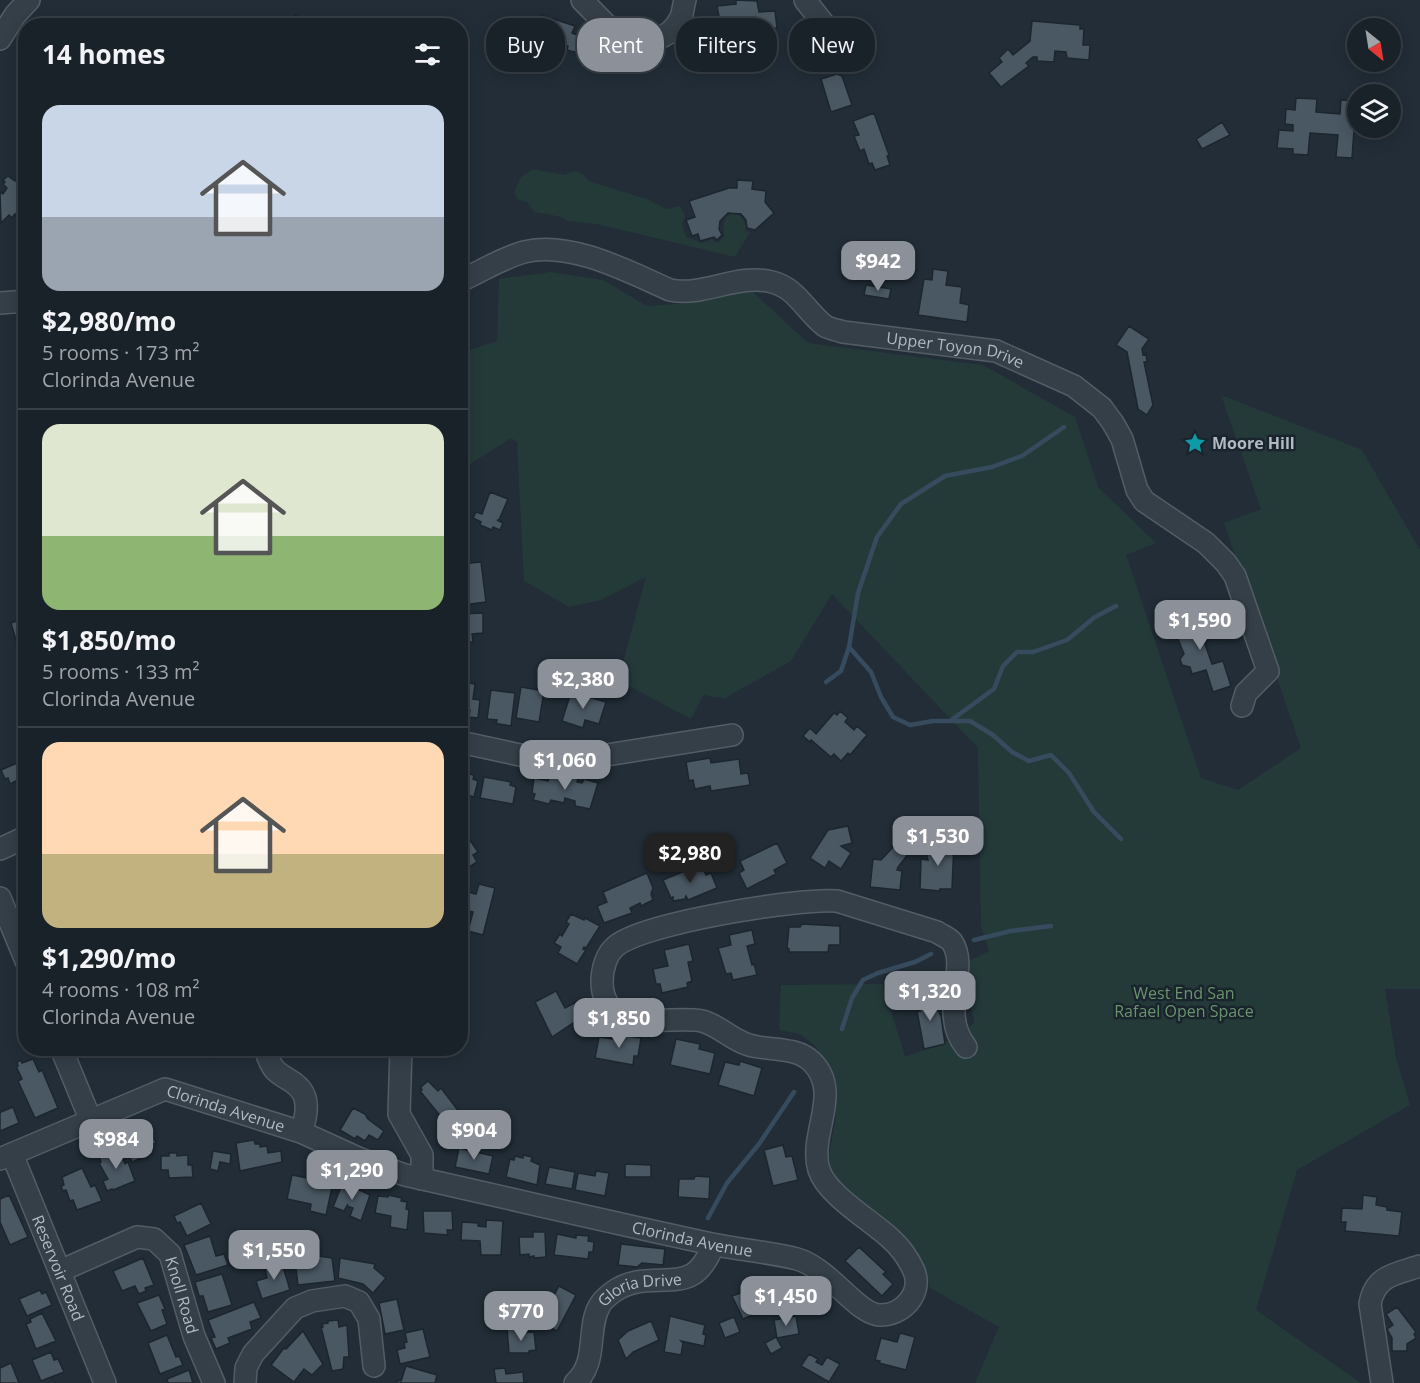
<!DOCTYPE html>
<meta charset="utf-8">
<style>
body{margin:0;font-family:"Open Sans",sans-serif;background:#232a31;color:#f1f3f6;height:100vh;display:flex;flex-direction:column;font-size:22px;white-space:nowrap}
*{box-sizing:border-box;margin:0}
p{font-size:20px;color:#9fa4a8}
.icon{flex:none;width:33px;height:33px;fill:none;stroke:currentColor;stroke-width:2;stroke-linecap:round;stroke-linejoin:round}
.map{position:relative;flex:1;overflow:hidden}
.drawer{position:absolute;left:18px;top:18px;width:450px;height:1038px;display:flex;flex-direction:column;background:#1a2229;border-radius:24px;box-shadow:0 3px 15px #0003,0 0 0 2px #383f46}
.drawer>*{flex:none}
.banner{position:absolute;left:486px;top:18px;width:570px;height:54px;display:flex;gap:12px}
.needle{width:39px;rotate:150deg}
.controls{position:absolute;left:1347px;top:18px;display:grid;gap:12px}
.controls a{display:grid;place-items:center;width:54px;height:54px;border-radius:50%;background:#1a2229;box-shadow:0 3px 15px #0003,0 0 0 2px #383f46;font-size:30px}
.price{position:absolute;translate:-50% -51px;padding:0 14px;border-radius:12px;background:#8c9099;color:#fff;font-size:20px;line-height:39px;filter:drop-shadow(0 2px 3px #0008)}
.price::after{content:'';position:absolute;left:50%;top:36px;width:18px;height:14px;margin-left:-9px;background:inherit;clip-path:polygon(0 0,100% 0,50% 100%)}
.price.selected{background:#222;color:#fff}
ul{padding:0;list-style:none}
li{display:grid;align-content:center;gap:12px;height:318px;padding:0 24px}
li+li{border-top:2px solid #383f46}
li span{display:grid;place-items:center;height:186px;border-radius:18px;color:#555}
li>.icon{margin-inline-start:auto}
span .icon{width:108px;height:108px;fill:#fffc;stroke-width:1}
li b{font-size:26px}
h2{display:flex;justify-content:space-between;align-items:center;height:72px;padding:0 24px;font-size:26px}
.chip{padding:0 21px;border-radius:24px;background:#1a2229;box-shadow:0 3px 15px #0003,0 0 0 2px #383f46;font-size:21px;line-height:54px}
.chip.selected{background:#8c9099;color:#fff}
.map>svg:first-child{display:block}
.green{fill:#243a39}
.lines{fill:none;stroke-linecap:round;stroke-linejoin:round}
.stream{stroke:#364b5e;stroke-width:4.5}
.building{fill:#4a5863;stroke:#1c262f;stroke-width:1.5}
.minor-casing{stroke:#535d66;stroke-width:24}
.minor{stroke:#353f48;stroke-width:21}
.labels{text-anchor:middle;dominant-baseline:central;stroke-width:5;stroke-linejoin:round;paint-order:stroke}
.street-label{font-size:16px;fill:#b0bac4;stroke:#1a242c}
.poi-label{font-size:16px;font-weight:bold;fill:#b0bac4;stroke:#1a242c;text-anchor:start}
.park-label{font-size:16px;fill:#68946d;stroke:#1a242c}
</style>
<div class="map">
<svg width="1420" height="1383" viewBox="0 0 1420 1383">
<rect width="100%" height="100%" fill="#222d37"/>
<path class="green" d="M533 169 564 175 575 171 584 175 589 181 649 200 666 209 680 206 685 216 682 223 686 237 702 243 712 239 717 243 725 236C716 208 747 207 746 231L750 232 735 257 597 224 567 221 562 217 534 212 528 203 517 199 514 192 521 177Z
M730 271 808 343 983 365 1075 417 1098 487 1156 543 1126 555 1201 778 1238 790 1301 748 1224 523 1261 509 1221 395 1362 450 1420 550V989H1385L1396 1057 1410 1105 1297 1170 1256 1310 1361 1383H975L999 1327 930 1288 922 1261 907 1237 866 1208 831 1172 829 1155 836 1117 833 1084 825 1060 813 1044 800 1034 779 1030 781 985 883 984 905 1057 958 1037 975 1022 966 990 967 962 989 951 981 926 978 748 832 594 791 661 725 698 713 697 704 694 691 719 629 686 623 662 646 577 601 600 569 607 524 581 517 442 511 438 461 470V353L497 341 499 279 551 272 603 280 647 306 687 303 730 294Z"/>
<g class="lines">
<path class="stream" d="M849 647 871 672 881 697 893 717 910 725 933 721H970L993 735 1012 752 1029 761 1051 755 1069 773 1094 812 1121 839
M826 682 841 671 849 647 858 593 877 537 901 504 945 476 992 467 1022 456 1064 427
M950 721 994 689 1003 666 1017 652H1033L1067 640 1095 617 1116 606
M974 940 1011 931 1051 926
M842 1029 852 998 863 980 878 973 915 962 931 954
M708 1218 727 1183 759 1144 794 1092"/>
</g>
<path class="building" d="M736 0 757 1 759 12 775 11 777 28 760 30 757 28 754 21 743 23V26L729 27V25L721 27 717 6 736 4Z
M295 15 319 26H290Z
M541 15 575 26 572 33 586 38 578 53 567 50 568 46 535 35Z
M1032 21 1080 25V29H1084L1083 45H1090L1089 60 1067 58 1066 52 1055 51 1054 62 1037 61V57H1033L1026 63 1029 66 1001 87 989 73 1002 62 999 58 1008 49 1013 55 1030 41Z
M837 74 842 76 852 105 831 112 821 79Z
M1296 98 1317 99 1316 112 1340 114 1341 100 1358 101V128H1363L1362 131 1354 130 1352 158 1336 157 1338 135 1310 133 1308 155 1293 154V149L1277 148 1279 130 1293 131V125L1285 124 1286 109 1295 110Z
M874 113 889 155 887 156 890 165 875 170 872 163 869 164 864 149 860 151 854 136 859 135 853 121Z
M1222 122 1230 135 1202 149 1196 139Z
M8 176 15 181 18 178 21 182 18 185 26 192V213L22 209 20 210 21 212 17 216 15 214 12 218 9 215 1 223 0 192 3 194 7 188 3 184 5 182 3 180Z
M737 180 753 181 752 189 766 191 765 202 774 213 755 230 747 228 746 220 741 214 728 213 720 221 719 229 722 235 717 240 714 237 700 241 698 234 692 236 686 220 695 217 689 201 729 188H737Z
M933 269 948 271 946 285 962 287 960 303 969 305 967 322 918 315 924 279 932 280Z
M866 285 891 289 889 299 864 295Z
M1129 326 1149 339 1142 349 1143 355 1146 354 1147 362H1144L1153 405 1147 415 1138 409 1127 352 1116 345Z
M490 492 508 499 499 520H497L503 523 500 530 493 527 492 530 480 525 481 522 473 518 476 512 482 514Z
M481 562 486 602 463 605 460 564Z
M483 613V633L472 634 473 642H460V614Z
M1200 616V618L1208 616 1214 637 1204 641 1212 664 1223 661 1231 686 1213 692 1206 670 1192 674 1190 667 1182 665 1180 659 1184 654 1173 627 1176 622Z
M26 618V647L19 650 11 623Z
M460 682 475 684 473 699 480 700 478 718 469 717 470 710 461 711Z
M521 687 544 691 539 722 516 718Z
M491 690 515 693 511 726 499 724 496 723 497 720 487 719Z
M571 692 606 702 599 724 585 720 583 728 562 721Z
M840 711 848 718 845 722 854 730 857 726 867 735 850 755 848 753 841 761 834 754 831 757 811 740 810 742 803 736 810 728 816 734 834 713 837 715Z
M710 758 711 763 739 759 741 774 748 773 750 785 711 791 710 786 695 789 693 780 689 781 686 762Z
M24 760 26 761V776L10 784 8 778 5 779 1 770Z
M460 772 474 775 473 779 478 781 474 797 460 793Z
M550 776H566L578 779 577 782 582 783 584 779 598 783 590 809 575 806V801L565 798 564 803 551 800 549 804 533 800 535 794 532 793 534 778 548 781Z
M484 777 511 782 510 785 516 787 513 804 480 798Z
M848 826 852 843 841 846 851 853 841 869 829 861 825 868 810 858 828 830Z
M470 840 478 852 473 855 477 862 460 873V846Z
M929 842H954L952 889H940L939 891 920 889 921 859 928 860 926 852Z
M777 843 787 863 774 870 776 874 747 889 739 873 744 870 740 861Z
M897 843 909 853 898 867 897 870 902 871 900 890 870 887 873 859 881 860Z
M701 864 706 875 711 873 717 888 688 900 686 896 685 899 673 901V897L671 898 663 880Z
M647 873 653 888 651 894 653 900 641 906 640 903 630 908 632 913 604 923 597 906 607 902 603 892Z
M479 884 495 888 483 935 468 931 473 912 460 909V890L476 894Z
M571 914 584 920 585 918 600 926 586 948 584 947 583 949 586 950 577 964 558 953 561 947 554 943 560 934 562 936 569 924 566 922Z
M802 924 840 926V945H829L828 952H789V949L787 948 789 927H800Z
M752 930 755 944 747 946 752 965 754 964 757 975 733 980 731 973 726 974 718 948 731 945 729 935Z
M689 944 693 961 688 962 692 981 687 983 688 987 662 993 660 984H656L653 969 668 966 664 950Z
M556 991 565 1008 584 998 595 1020 576 1029 573 1023 552 1037 535 1002Z
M934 994 937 1008 941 1016 945 1044 924 1049 917 1011H920L918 997Z
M614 1034 641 1038 638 1056H634L633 1065 595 1058 599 1037 613 1039Z
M676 1039 700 1044 699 1049 715 1053 710 1074 670 1065Z
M198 1048H242V1052L212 1058V1055L199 1057Z
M33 1059 39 1072 42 1070 58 1108 35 1118 18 1081 22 1079 16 1066H18L17 1062 21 1060 22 1063Z
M740 1061 762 1068 754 1096 718 1085 725 1062 739 1065Z
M428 1081 438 1091 441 1088 460 1113 446 1123 420 1091 422 1090 421 1087Z
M13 1107 19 1123 0 1131V1110L1 1112Z
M353 1108 365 1114 368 1119 384 1131 378 1140 369 1135 365 1141 357 1136 355 1139 340 1130Z
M136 1130 138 1136 150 1130 156 1143 150 1145 153 1153 132 1162 121 1137Z
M254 1140 255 1144H260V1147L267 1146 268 1153 281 1151 282 1162 240 1171 236 1143Z
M783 1145 786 1157 792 1156 798 1180 773 1186 764 1150Z
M118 1148 125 1164 128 1162 135 1181 113 1190 112 1189 107 1191 103 1181 108 1179 99 1163 101 1162 99 1156Z
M459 1148 493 1156 489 1174 455 1167Z
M213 1151 231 1154 230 1164 220 1162 218 1171 210 1169Z
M169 1153H177V1156L188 1155V1165H192L193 1177 169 1178 168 1170H161V1156H169Z
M523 1155 532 1157 531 1161 540 1165 537 1185 506 1177 510 1159 514 1160 515 1156 523 1158Z
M625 1164 651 1165V1177H625Z
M549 1167 575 1172 572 1189 545 1184Z
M82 1168 91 1187 95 1185 102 1201 77 1210 73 1200 70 1201 66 1190 63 1191 61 1186 64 1185 62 1177Z
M596 1171 609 1173 605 1196 575 1190 578 1173 595 1176Z
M292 1175 333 1183 326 1215 310 1211 311 1204 287 1199Z
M695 1176 710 1177 709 1199 678 1197 679 1179H694Z
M343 1182 370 1195 361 1221 350 1216 353 1208 347 1206 348 1204 344 1211 333 1207Z
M9 1195 28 1237 10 1245 0 1222V1199Z
M388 1195 402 1198 401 1201 407 1202 406 1209 409 1210 407 1230 390 1227 391 1216 375 1213 378 1196 388 1197Z
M1363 1195 1377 1197 1376 1205 1387 1207V1210L1402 1212 1399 1236 1345 1231 1346 1222H1341L1342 1208 1362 1209Z
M201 1203 211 1224 187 1236 180 1222 177 1223 174 1216Z
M423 1211H452L453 1230H447L448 1235 424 1233Z
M486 1220 503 1221 501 1255H481L480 1241 461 1240 462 1222 478 1223V1226L486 1227Z
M533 1232H545L546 1257 534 1258V1256L529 1257V1254L520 1255 519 1237H533Z
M557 1234 576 1238V1235L589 1236 588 1241 594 1242 593 1252H589L588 1259 554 1255Z
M210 1236 216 1256 224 1254 228 1265 196 1275 184 1245Z
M621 1244 665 1249 663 1265 642 1263 637 1267 618 1265Z
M859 1247 886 1272 883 1274 893 1284 882 1296 845 1261Z
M311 1255 332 1258 335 1281 298 1285 295 1261 301 1260 300 1257Z
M143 1258 154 1285 145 1288 146 1291 139 1294 135 1286 122 1291 113 1271Z
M340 1258 375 1264 374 1268 386 1278 373 1293 363 1284 338 1278Z
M281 1260 290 1290 262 1299 256 1281 267 1278 265 1269 273 1267 272 1263Z
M222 1274 232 1305 208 1312 203 1296H199L195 1282Z
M559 1286 576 1295 557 1331 549 1327 555 1315 540 1308 546 1298 551 1301Z
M757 1287 765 1310 743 1319 732 1296Z
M40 1290 42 1294 46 1292 52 1305 27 1316 19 1299Z
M159 1295 165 1309 162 1310 167 1324 151 1331 137 1303Z
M397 1299 404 1330 385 1334 379 1303Z
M254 1302 261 1318 250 1322 252 1329 228 1338 230 1343 216 1349 211 1338 215 1337 208 1320Z
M1397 1307 1416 1332 1414 1334 1416 1338 1407 1344V1351H1392V1338L1387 1329 1393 1325 1386 1314Z
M42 1313 56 1341 36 1349 26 1324 31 1322 30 1319Z
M670 1316 705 1325 703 1334 706 1335 704 1346 681 1341 683 1343 681 1355 664 1352Z
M796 1316 799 1334 777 1338 774 1320Z
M734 1317 740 1332 725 1338 719 1323Z
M338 1320 339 1327 347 1325 349 1357H344L343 1369 332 1371 321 1327H323L322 1324 328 1323V1321Z
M651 1321 659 1340 633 1352 626 1359 618 1340 628 1331Z
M507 1328H517V1333L534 1332 536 1350 529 1351V1353H509Z
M423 1329 430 1357 400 1364 397 1350 405 1348 404 1343 407 1342 405 1333Z
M303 1331 323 1364 312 1375 304 1369 294 1382 271 1365 284 1348 286 1349Z
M900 1333 915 1337 906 1370 879 1363 880 1361 875 1360 881 1338 897 1342Z
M167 1335 176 1357 179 1356 183 1365 160 1374 148 1343Z
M776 1337 782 1348 771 1354 765 1343Z
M51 1352 54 1360 58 1359 64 1372 41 1381 32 1360Z
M809 1354 818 1359 816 1362 822 1365 827 1357 840 1364 829 1382 801 1366Z
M11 1363 19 1383H0V1368Z
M406 1366 437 1375 435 1383H397L398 1380 401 1381Z
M505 1368 506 1374 523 1372 524 1383H527H496L494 1369Z
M189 1370 193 1383H168L167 1379Z"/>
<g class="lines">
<defs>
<g id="minor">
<path d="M582 0 621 40C644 42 668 43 680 19 683 14 683 6 685 0"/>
<path d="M805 0 827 28"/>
<path d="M0 39 15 15 29 0"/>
<path id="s1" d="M460 281C482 271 502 258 524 252 570 240 629 272 670 290 704 297 737 273 772 282 797 288 806 312 825 326 830 329 837 330 843 332L996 351 1074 386 1102 408 1113 423 1122 439 1137 490 1144 501 1206 543 1226 563 1235 576 1268 671 1246 693 1242 706"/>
<path d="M0 303 26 301"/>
<path d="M460 742 520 755 575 760 732 735"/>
<path d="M0 849 26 837"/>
<path d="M0 898 26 961"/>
<path d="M61 1048 91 1121"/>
<path d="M265 1048C267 1056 270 1064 275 1070 281 1076 289 1079 295 1084 311 1096 307 1115 301 1132"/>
<path d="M401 1048 399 1114 422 1155V1179"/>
<path id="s2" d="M12 1154 105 1383"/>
<path id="s3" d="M0 1159 165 1089 301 1132 358 1158 405 1175C508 1198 609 1222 712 1244 740 1250 770 1252 797 1259 829 1268 856 1313 879 1315 902 1316 923 1294 914 1271 909 1260 900 1247 891 1239 872 1221 827 1195 819 1170 808 1134 843 1093 812 1062 796 1046 769 1051 749 1045 731 1040 719 1025 702 1021 670 1015 603 1036 602 982 602 970 606 954 616 946 644 923 798 898 837 901L937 932C941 935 949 938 952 942 970 969 938 1012 966 1047"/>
<path id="s4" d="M60 1271 137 1237 154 1239 170 1254 194 1336 214 1383"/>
<path d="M245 1383 246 1368 253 1354 295 1308 312 1301 345 1296 359 1302 369 1319 374 1366"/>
<path id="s5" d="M575 1383C599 1362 586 1327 600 1305 602 1301 609 1295 613 1292 640 1272 672 1287 693 1274 703 1268 709 1255 714 1245"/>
<path d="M1382 1383 1370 1304C1375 1275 1396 1274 1420 1266"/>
</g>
</defs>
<use href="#minor" class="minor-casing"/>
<use href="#minor" class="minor"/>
</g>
<defs>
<symbol id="sight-bare" viewBox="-9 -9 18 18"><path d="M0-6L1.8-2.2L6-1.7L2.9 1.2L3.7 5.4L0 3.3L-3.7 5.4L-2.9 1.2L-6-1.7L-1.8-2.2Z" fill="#0f9aa8" stroke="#1a242c" stroke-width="2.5" paint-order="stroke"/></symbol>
</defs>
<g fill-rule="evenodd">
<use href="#sight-bare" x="1180" y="428" width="30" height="30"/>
</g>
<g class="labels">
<g class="street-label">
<text stroke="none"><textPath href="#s1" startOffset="530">Upper Toyon Drive</textPath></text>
<text stroke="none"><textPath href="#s3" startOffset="243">Clorinda Avenue</textPath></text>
<text stroke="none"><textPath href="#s3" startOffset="729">Clorinda Avenue</textPath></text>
<text stroke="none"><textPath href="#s2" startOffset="123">Reservoir Road</textPath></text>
<text stroke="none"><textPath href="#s5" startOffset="129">Gloria Drive</textPath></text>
<text stroke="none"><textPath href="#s4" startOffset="166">Knoll Road</textPath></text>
</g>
<g class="poi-label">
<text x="1212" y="443">Moore Hill</text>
</g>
<g class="park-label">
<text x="1184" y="993">West End San<tspan x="1184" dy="18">Rafael Open Space</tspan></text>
</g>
</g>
</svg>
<div class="controls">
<a><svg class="needle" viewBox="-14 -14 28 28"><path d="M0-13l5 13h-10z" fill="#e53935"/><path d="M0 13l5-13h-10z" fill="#9fa4a8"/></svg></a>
<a><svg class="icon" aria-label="layers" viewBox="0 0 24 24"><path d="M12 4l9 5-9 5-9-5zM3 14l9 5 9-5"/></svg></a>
</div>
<b class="price" style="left:878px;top:292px">$942</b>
<b class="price" style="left:1200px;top:651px">$1,590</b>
<b class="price" style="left:583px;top:710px">$2,380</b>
<b class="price" style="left:565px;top:791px">$1,060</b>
<b class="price" style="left:938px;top:867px">$1,530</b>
<b class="price selected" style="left:690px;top:884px">$2,980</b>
<b class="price" style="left:930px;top:1022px">$1,320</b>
<b class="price" style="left:619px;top:1049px">$1,850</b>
<b class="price" style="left:474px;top:1161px">$904</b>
<b class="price" style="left:116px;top:1170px">$984</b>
<b class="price" style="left:352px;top:1201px">$1,290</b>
<b class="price" style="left:274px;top:1281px">$1,550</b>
<b class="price" style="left:786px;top:1327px">$1,450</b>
<b class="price" style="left:521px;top:1342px">$770</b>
<div class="banner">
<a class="chip">Buy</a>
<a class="chip selected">Rent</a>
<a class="chip">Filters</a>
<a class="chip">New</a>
</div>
<section class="drawer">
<h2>14 homes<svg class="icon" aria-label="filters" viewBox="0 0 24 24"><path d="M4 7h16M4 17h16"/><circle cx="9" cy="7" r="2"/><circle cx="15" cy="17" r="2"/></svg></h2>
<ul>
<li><span style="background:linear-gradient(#c9d6e8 60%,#9aa5b1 0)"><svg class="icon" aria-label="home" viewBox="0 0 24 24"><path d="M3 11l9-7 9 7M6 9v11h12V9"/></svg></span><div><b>$2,980/mo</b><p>5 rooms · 173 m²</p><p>Clorinda Avenue</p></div></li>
<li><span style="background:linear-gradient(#dfe7d0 60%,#8fb573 0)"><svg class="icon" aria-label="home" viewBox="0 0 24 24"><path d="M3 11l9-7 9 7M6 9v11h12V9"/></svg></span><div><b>$1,850/mo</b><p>5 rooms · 133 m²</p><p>Clorinda Avenue</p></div></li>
<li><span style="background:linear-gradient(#ffd9b3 60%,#c2b280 0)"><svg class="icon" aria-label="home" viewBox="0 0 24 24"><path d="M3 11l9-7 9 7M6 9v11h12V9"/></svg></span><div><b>$1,290/mo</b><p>4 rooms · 108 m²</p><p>Clorinda Avenue</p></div></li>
</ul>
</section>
</div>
